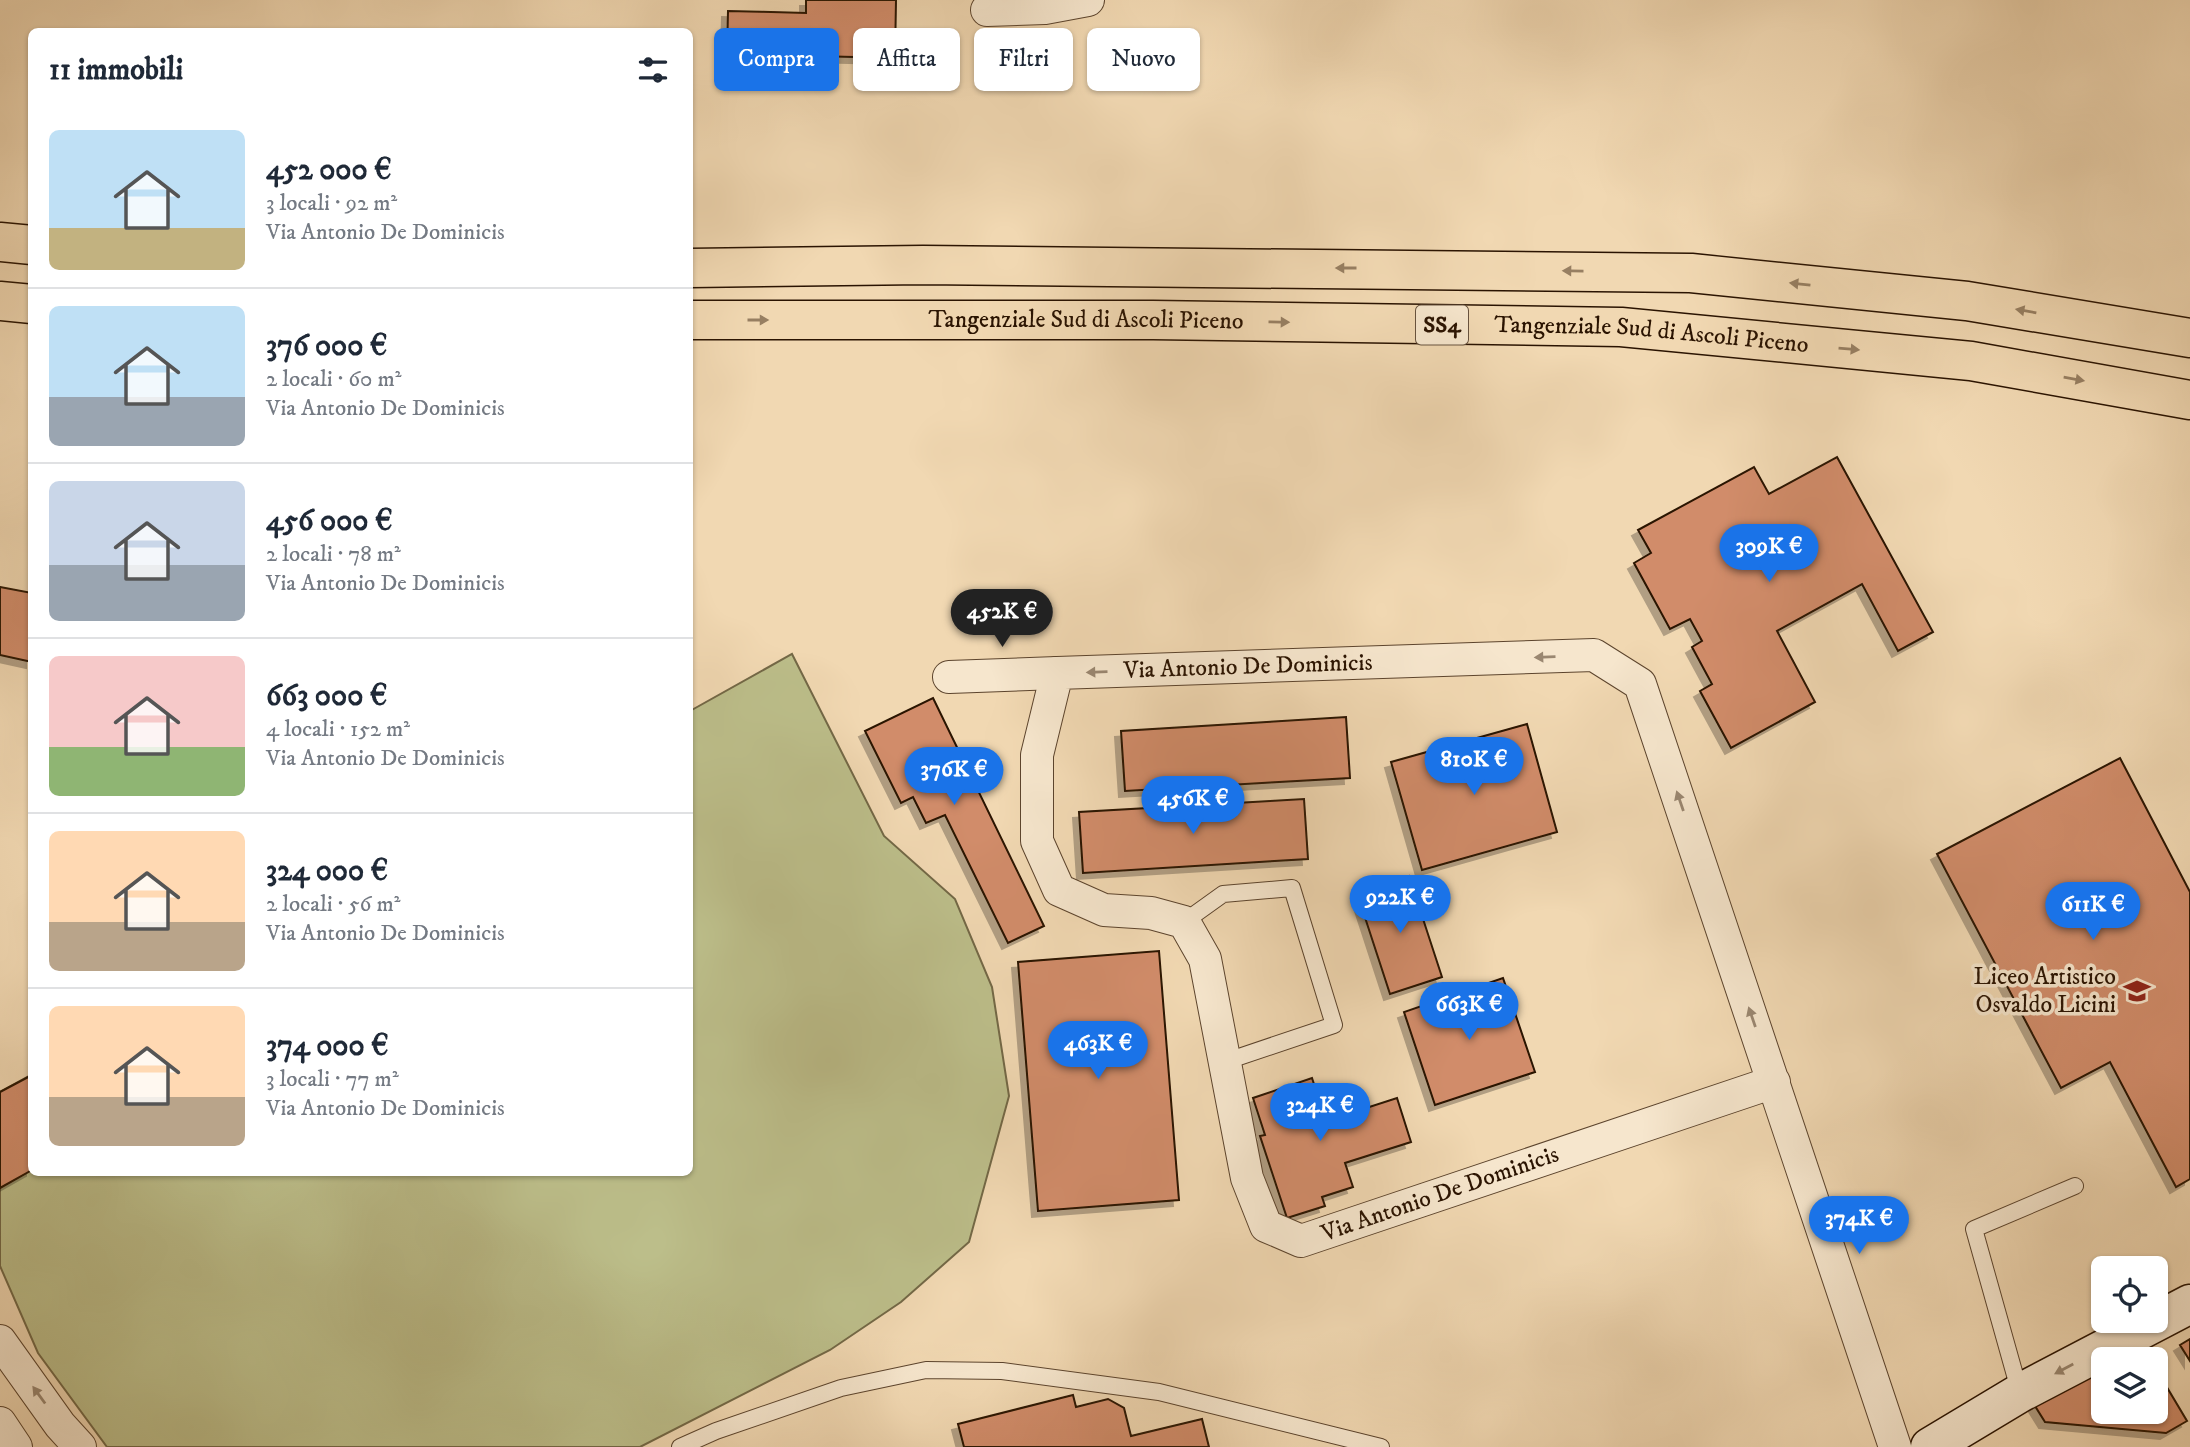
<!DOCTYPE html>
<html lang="it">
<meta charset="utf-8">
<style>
body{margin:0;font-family:"IM FELL DW Pica",serif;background:#f6f6f7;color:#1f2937;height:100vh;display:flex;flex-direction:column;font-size:26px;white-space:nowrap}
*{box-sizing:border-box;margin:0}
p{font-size:23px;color:#747a83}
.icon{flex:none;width:38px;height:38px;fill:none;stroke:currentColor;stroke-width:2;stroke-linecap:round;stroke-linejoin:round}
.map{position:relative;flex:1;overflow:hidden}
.details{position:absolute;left:28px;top:28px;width:665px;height:1148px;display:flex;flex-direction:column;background:#fff;border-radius:10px;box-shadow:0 2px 5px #0004}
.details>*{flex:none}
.banner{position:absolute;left:714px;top:28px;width:665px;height:63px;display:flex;gap:14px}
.fabs{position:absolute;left:2091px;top:1256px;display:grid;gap:14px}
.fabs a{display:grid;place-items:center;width:77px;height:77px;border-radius:10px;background:#fff;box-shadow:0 2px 5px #0004;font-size:35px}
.price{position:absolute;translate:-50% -60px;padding:0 16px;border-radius:24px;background:#1a73e8;color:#fff;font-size:23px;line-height:46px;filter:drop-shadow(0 2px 4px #0008)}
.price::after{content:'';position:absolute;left:50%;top:42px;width:21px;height:16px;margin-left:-10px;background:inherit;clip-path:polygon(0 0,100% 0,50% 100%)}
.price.current{background:#222;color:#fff}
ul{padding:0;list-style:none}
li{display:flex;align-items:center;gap:21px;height:175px;padding:0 21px}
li+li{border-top:2px solid #e0e1e3}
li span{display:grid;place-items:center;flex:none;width:196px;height:140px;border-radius:10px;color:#555}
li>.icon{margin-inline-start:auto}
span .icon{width:84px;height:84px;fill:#fffc;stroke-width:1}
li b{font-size:30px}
h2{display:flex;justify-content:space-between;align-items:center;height:84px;padding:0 21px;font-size:30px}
.pill{padding:0 24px;border-radius:10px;background:#fff;box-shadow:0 2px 5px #0004;font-size:24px;line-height:63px}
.pill.current{background:#1a73e8;color:#fff}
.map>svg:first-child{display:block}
.green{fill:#bcbe8a;stroke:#736846;stroke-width:2}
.building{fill:#d18c6a;stroke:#2a1301;stroke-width:2;filter:url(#shadow)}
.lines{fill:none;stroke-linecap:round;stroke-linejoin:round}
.lane-casing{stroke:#5c442d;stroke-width:18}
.street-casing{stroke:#5c442d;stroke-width:34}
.secondary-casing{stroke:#2a1301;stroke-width:41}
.highway-casing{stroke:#2a1301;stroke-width:41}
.lane{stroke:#f6e6cd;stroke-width:16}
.street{stroke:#f6e6cd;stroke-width:32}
.secondary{stroke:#f6e6cd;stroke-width:38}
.highway{stroke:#f1d8b2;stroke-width:38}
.oneway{fill:#977f62}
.oneway2{fill:#9a8771}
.labels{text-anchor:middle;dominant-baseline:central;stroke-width:7;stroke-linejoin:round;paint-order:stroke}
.shield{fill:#f6e6cd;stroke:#67523e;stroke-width:2}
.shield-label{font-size:23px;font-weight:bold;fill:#2a1301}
.street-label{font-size:24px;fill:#2a1301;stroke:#f6e6cd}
.poi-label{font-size:24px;fill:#2a1301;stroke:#f6e6cd;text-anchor:end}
</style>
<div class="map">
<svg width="2190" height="1447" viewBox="0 0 2190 1447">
<defs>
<filter id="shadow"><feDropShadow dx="-6" dy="6" stdDeviation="0" flood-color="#0004"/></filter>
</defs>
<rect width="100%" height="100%" fill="#f1d8b2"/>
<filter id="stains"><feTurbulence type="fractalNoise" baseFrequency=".00286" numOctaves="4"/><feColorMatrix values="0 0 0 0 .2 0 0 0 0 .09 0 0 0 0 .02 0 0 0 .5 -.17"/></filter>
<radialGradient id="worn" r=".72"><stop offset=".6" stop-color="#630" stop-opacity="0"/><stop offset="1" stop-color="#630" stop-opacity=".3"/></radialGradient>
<path class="green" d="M792 654 884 836 955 899 992 987 1009 1096 969 1242 901 1302 830 1350 640 1447H107L38 1353 0 1266V1092L31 1075 32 1172H690V711Z"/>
<path class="building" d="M806 0H896L895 58 727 54 728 11 806 13Z
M1837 457 1933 632 1898 651 1862 584 1777 631 1815 702 1731 748 1700 691 1712 684 1692 647 1702 641 1690 619 1670 629 1634 563 1651 553 1638 530 1754 467 1769 494Z
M0 587 32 593V662L0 655Z
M933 698 1044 926 1008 943 945 815 926 823 913 797 901 803 865 731Z
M1346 717 1350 778 1125 791 1121 731Z
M1527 724 1557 832 1422 870 1391 762Z
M2120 758 2190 892V1179L2176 1187 2110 1062 2061 1088 1937 854Z
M1304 799 1308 859 1083 873 1079 812Z
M1409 876 1442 977 1390 994 1357 893Z
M1159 951 1179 1200 1038 1211 1018 962Z
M1503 978 1535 1072 1435 1105 1404 1012Z
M32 1075V1170L0 1188V1092Z
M1312 1078 1326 1121 1397 1098 1411 1142 1345 1163 1353 1187 1322 1197 1325 1206 1287 1218 1260 1136 1265 1135 1253 1098Z
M2190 1339V1361L2180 1345Z
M2140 1342 2150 1360H2111Z
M2104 1364V1412H2156V1369L2187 1421 2166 1433 2045 1422 2035 1406Z
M1073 1395 1076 1407 1108 1399 1124 1408 1131 1436 1202 1419 1209 1447H964L958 1424Z"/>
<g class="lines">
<defs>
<path id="lane" d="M1184 922 1223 894 1292 888 1334 1025 1224 1062
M2020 1393 1974 1229 2075 1186
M680 1447 716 1431 841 1388 926 1370 1002 1371 1159 1392 1381 1447"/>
<g id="street">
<path d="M987 10 1045 8 1088 0"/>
<path d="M949 677 1057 673"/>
<path id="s1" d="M1774 1082 1301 1241 1266 1226 1247 1178 1205 959 1184 922 1151 913 1104 910 1059 890 1037 841V755L1057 673 1594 655 1640 684 1895 1447"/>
<path d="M0 1341 60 1425 80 1447"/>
<path d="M0 1423 16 1447"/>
</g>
<path id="secondary" d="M1930 1447 2020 1393 2190 1304"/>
<g id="highway">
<path d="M0 242 32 245"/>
<path d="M690 268 923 265 1691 273 1967 301 2190 338"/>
<path d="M0 301 32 304"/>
<path id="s2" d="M690 320H1153L1621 327 1971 361 2190 400"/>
</g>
</defs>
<use href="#lane" class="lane-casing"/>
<use href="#street" class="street-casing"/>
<use href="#secondary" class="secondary-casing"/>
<use href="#highway" class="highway-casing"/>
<use href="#lane" class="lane"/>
<use href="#street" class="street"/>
<use href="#secondary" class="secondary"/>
<use href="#highway" class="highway"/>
</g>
<defs><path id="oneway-solid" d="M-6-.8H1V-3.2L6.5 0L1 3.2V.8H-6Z" transform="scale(1.75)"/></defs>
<g class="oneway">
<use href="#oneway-solid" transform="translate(1346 268) rotate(-180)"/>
<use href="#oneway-solid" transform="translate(1573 271) rotate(-179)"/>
<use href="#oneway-solid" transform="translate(1800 284) rotate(-174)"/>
<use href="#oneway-solid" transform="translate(2026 311) rotate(-170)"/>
<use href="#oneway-solid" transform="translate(758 320)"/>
<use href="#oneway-solid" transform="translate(1279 322) rotate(1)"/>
<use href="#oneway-solid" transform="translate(1849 349) rotate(5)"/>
<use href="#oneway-solid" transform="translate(2074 379) rotate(10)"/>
</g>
<g class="oneway2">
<use href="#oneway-solid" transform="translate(1545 657) rotate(178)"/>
<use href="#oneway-solid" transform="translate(1097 672) rotate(178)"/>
<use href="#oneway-solid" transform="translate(1680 801) rotate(-109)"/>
<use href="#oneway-solid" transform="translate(1752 1017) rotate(-109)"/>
<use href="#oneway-solid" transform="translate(2064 1369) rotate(152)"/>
<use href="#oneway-solid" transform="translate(39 1395) rotate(-126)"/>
</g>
<defs>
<symbol id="school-bare" viewBox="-9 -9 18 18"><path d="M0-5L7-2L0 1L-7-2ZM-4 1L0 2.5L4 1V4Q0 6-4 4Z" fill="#8f2418" stroke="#f6e6cd" stroke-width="2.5" paint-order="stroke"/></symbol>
</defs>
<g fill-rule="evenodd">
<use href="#school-bare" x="2118" y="972" width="38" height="38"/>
</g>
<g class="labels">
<rect class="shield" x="1416" y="305.5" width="52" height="39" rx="5"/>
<g class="shield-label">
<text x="1442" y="325">SS4</text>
</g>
<g class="street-label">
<text stroke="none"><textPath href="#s2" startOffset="396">Tangenziale Sud di Ascoli Piceno</textPath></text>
<text stroke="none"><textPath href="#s2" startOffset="962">Tangenziale Sud di Ascoli Piceno</textPath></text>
<text stroke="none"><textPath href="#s1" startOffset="1400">Via Antonio De Dominicis</textPath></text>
<text transform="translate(1440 1194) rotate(-19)">Via Antonio De Dominicis</text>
</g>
<g class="poi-label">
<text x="2116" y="977">Liceo Artistico<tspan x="2116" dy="28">Osvaldo Licini</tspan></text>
</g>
</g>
<rect width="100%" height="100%" filter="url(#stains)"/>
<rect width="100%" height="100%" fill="url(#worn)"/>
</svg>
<div class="fabs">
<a><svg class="icon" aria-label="locate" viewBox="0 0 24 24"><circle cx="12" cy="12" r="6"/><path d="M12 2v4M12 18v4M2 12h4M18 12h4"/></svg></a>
<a><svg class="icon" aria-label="layers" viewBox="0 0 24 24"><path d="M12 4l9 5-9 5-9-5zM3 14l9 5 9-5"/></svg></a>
</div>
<b class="price" style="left:1769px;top:584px">309K €</b>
<b class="price current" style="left:1002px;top:649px">452K €</b>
<b class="price" style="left:1474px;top:797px">810K €</b>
<b class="price" style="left:954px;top:807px">376K €</b>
<b class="price" style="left:1193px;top:836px">456K €</b>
<b class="price" style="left:1400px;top:935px">922K €</b>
<b class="price" style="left:2093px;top:942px">611K €</b>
<b class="price" style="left:1469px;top:1042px">663K €</b>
<b class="price" style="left:1098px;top:1081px">463K €</b>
<b class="price" style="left:1320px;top:1143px">324K €</b>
<b class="price" style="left:1859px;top:1256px">374K €</b>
<div class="banner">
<a class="pill current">Compra</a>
<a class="pill">Affitta</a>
<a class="pill">Filtri</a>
<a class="pill">Nuovo</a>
</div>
<section class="details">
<h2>11 immobili<svg class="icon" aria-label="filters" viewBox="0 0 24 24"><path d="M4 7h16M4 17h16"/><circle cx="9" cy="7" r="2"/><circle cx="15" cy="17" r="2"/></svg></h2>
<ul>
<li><span style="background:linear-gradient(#bfe0f5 70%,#c2b280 0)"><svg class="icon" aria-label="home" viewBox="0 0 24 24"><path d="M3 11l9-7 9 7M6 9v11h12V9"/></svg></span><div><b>452 000 €</b><p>3 locali · 92 m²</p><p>Via Antonio De Dominicis</p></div></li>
<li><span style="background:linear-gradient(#bfe0f5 65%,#9aa5b1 0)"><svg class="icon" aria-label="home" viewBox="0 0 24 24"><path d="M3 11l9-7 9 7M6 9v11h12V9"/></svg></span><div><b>376 000 €</b><p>2 locali · 60 m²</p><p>Via Antonio De Dominicis</p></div></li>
<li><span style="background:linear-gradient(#c9d6e8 60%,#9aa5b1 0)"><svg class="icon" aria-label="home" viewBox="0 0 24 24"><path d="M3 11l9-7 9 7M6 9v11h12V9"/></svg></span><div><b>456 000 €</b><p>2 locali · 78 m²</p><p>Via Antonio De Dominicis</p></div></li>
<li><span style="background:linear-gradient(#f6c9c9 65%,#8fb573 0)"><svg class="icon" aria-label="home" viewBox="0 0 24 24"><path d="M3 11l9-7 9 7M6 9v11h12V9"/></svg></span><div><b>663 000 €</b><p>4 locali · 152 m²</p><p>Via Antonio De Dominicis</p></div></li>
<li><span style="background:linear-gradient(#ffd9b3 65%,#b9a48a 0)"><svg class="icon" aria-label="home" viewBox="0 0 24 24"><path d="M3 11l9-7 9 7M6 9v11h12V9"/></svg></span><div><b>324 000 €</b><p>2 locali · 56 m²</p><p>Via Antonio De Dominicis</p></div></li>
<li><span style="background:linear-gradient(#ffd9b3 65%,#b9a48a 0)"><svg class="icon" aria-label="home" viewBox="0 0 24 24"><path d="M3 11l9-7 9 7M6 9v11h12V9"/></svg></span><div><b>374 000 €</b><p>3 locali · 77 m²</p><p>Via Antonio De Dominicis</p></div></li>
</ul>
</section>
</div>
